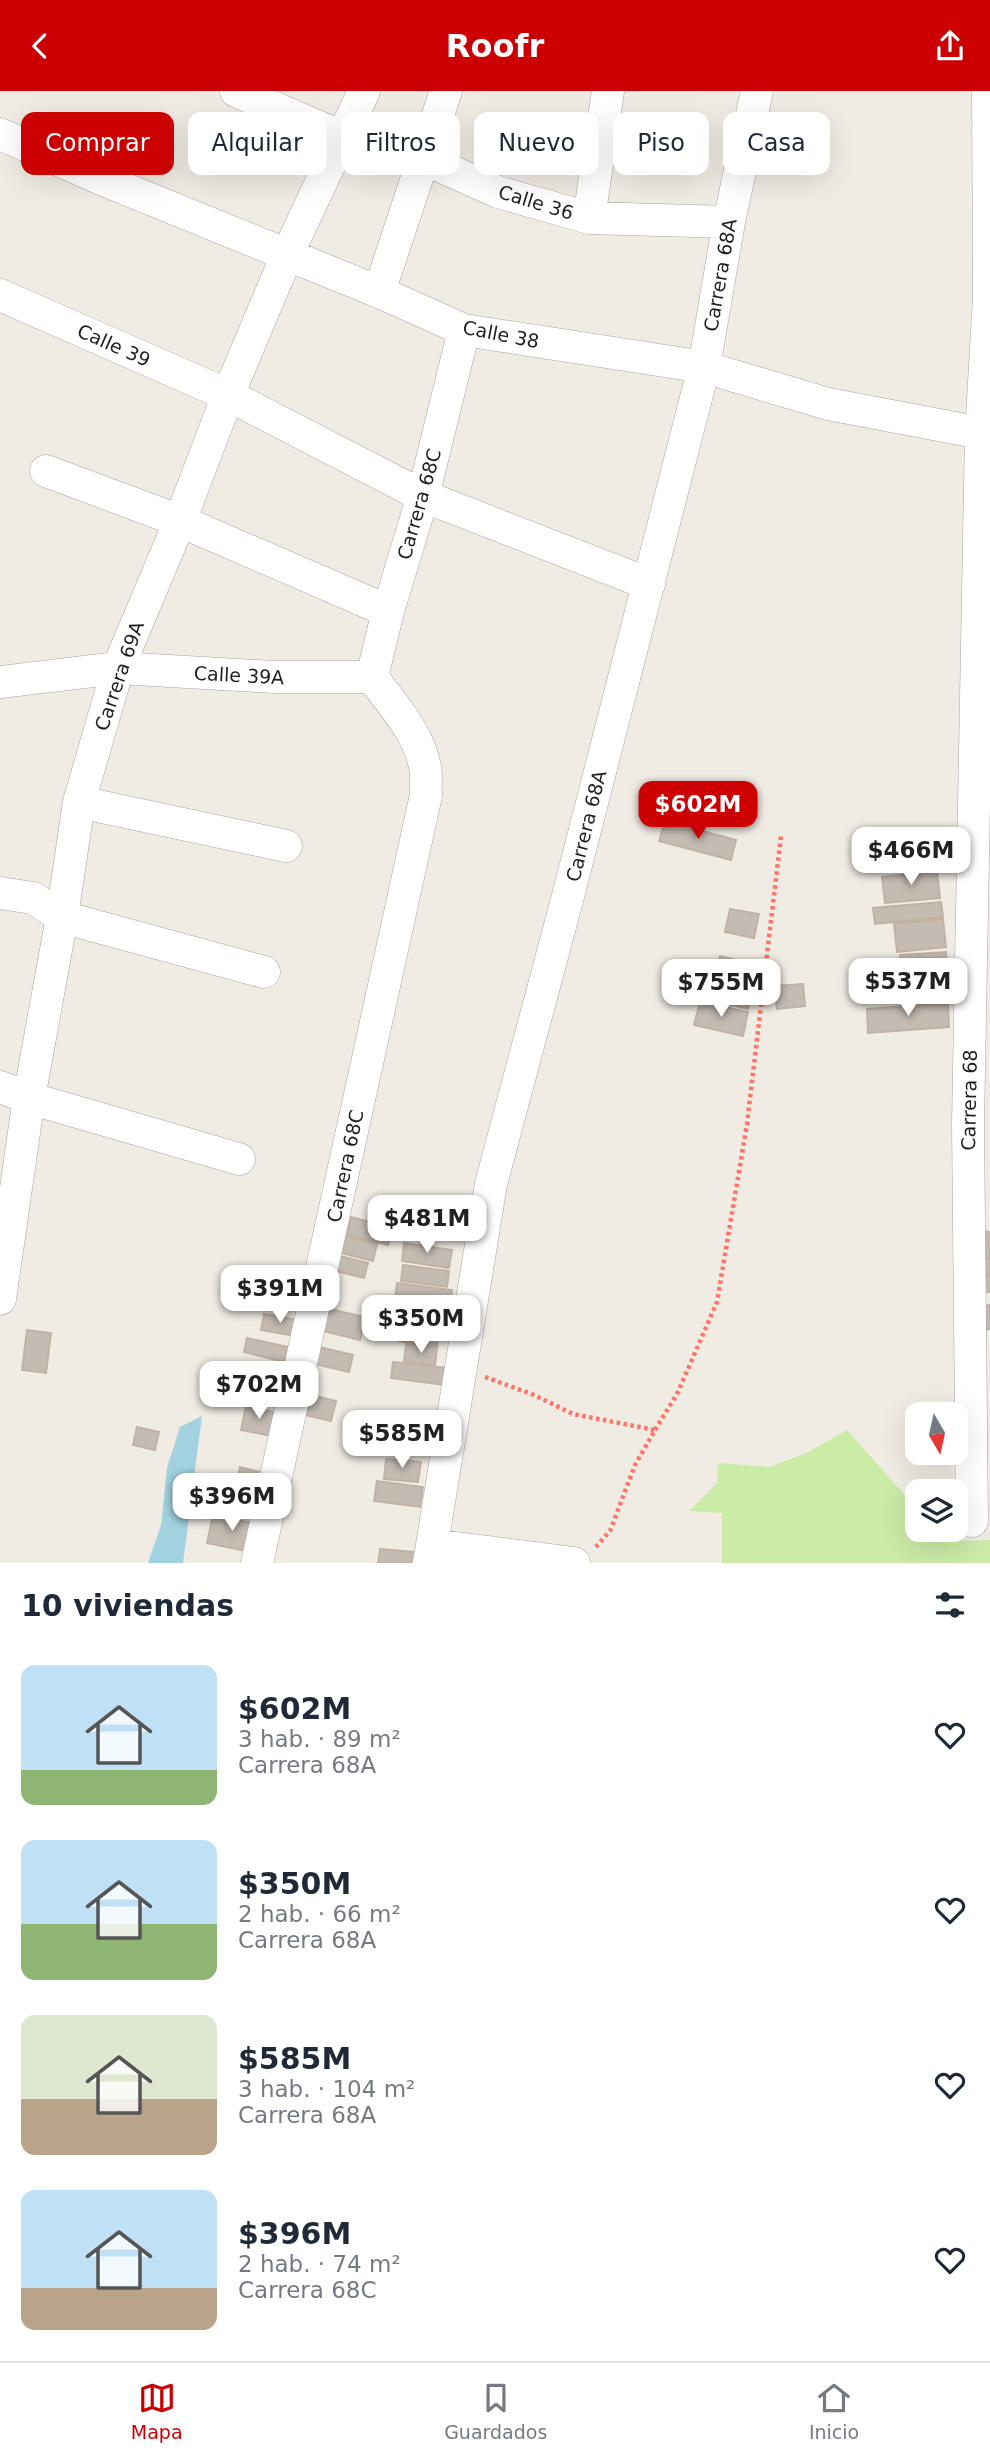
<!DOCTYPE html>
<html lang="es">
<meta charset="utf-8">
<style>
body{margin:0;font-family:"DejaVu Sans",sans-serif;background:#f6f6f7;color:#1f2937;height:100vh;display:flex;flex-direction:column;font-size:26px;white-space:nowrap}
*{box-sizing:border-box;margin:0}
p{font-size:23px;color:#747a83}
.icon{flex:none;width:38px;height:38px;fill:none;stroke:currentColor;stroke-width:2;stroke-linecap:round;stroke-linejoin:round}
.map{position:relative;height:1472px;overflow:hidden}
.sheet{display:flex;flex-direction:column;background:#fff;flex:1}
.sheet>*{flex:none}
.top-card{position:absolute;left:21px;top:21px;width:948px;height:63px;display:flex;gap:14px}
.needle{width:46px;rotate:171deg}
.buttons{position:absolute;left:905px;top:1311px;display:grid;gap:14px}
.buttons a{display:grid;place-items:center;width:63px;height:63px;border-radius:14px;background:#fff;box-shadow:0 7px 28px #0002;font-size:35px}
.price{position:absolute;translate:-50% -60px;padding:0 16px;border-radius:14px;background:#fff;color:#222;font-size:23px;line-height:46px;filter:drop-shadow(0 2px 4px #0008)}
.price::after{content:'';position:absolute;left:50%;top:42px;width:21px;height:16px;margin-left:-10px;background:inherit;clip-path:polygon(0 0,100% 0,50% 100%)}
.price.current{background:#cc0002;color:#fff}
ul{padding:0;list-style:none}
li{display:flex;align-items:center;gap:21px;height:175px;padding:0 21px}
li span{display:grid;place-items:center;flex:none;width:196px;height:140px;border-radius:14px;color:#555}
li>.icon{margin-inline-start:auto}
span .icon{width:84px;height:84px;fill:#fffc;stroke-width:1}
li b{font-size:30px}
h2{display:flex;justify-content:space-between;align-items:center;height:84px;padding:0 21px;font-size:30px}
.tag{padding:0 24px;border-radius:14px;background:#fff;box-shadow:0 7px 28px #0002;font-size:24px;line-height:63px}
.tag.current{background:#cc0002;color:#fff}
header{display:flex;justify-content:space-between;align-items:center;height:91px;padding:0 21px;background:#cc0002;color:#fff;font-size:32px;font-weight:700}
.menu{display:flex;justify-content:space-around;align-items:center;height:98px;border-top:2px solid #e0e1e3;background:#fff;font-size:19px;color:#747a83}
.menu a{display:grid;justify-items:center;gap:4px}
.menu .current{color:#cc0002}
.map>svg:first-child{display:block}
.grass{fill:#caeca7}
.water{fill:#a2d2df}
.building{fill:#c4bbb3;stroke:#c2b2a6;stroke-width:2}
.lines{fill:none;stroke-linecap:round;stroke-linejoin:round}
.minor-casing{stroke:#a5a5a5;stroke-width:33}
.path{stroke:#ff7465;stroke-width:4.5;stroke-dasharray:3.5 3.5;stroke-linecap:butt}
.minor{stroke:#fff;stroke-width:32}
.labels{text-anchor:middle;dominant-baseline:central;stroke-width:5;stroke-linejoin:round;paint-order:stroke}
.street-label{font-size:19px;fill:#1e1e1e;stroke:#fff}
</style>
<header><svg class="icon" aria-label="back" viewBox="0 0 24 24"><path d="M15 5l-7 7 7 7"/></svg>Roofr<svg class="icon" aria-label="share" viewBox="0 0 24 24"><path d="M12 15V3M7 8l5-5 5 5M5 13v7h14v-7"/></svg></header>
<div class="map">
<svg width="990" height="1472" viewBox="0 0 990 1472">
<rect width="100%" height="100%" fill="#f0ece4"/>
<path class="grass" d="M847 1339 917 1418V1438L948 1439 965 1450 990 1449V1472H722V1422L689 1420 717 1392 718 1372 770 1376 806 1362Z"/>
<path class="water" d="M202 1325 183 1472H148L161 1434 167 1377 180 1336Z"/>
<path class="building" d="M665 730 736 749 731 769 659 750Z
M937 780 940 807 885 812 882 786Z
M941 811 943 826 875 833 873 817Z
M730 818 759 823 754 847 725 841Z
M943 828 946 856 897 861 894 833Z
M946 861 947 879 901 882 900 864Z
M720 865 748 872 743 892 715 886Z
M952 883 954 908 886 912 885 887Z
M709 888 753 899 748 918 704 907Z
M803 893 805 915 777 918 774 895Z
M700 911 748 921 743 945 694 934Z
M948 912 949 936 868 942 867 918Z
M351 1126 393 1137 388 1154 347 1143Z
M981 1140 990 1141V1167L979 1166Z
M346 1145 377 1153 373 1170 341 1162Z
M404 1152 452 1159 449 1177 402 1170Z
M340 1165 368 1172 364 1187 336 1180Z
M983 1168H990V1183L982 1182Z
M403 1174 449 1180 447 1196 401 1190Z
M982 1184 990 1185V1201H981Z
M397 1192 452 1199 450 1217 395 1210Z
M398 1212 446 1219 443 1236 396 1229Z
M990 1214V1238L985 1239 983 1215Z
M325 1217 365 1226 360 1249 319 1239Z
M264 1223 299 1229 296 1245 261 1239Z
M401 1231 440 1236 437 1256 398 1250Z
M27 1239 51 1242 46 1282 22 1279Z
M247 1247 288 1256 284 1271 244 1261Z
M406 1253 437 1257 435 1274 404 1270Z
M315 1255 353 1264 349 1281 311 1272Z
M393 1271 446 1277 444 1294 391 1287Z
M257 1284 281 1288 276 1309 253 1304Z
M302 1302 336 1310 331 1330 297 1322Z
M246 1315 277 1322 272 1345 241 1339Z
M381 1320 427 1327 423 1350 377 1343Z
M137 1336 159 1341 155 1359 133 1354Z
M386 1368 421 1371 418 1391 384 1388Z
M240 1376 259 1381 256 1394 237 1390Z
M377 1390 423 1396 420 1416 374 1410Z
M220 1392 258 1399 253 1422 216 1414Z
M213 1424 257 1433 251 1461 207 1452Z
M380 1458 413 1461 411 1472H378Z"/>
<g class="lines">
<defs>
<path id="minor" d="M236 0 344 47 424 68 498 101 589 127 729 131
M0 43 101 88 379 201 464 239 704 276 828 313 981 342 990 341
M589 127 608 0
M379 201 446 0
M0 204 228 304 423 405 649 493
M46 380 180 430 388 520
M372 586 388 520 423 405 464 239
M0 591 118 577 274 586H372C392 613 419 642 425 676 427 685 425 695 426 704L257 1472
M79 711 286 755
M0 802 33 807 62 826 264 881
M0 996 29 1007 239 1068
M0 1208 29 1007 62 826 79 711 118 577 180 430 228 304 287 164 364 0
M972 1430 968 1033 981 342 989 207 988 0
M432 1454 574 1472
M429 1472 491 1093 567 809 704 276 729 131 757 0"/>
</defs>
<use href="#minor" class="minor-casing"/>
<path class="path" d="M485 1286 534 1304 573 1323 655 1339 635 1374 610 1440 595 1457
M655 1339 678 1301 717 1211 747 1033 781 745"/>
<use href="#minor" class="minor"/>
</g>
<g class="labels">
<g class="street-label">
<text transform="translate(536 111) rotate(17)">Calle 36</text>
<text transform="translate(720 184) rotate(-80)">Carrera 68A</text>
<text transform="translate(501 243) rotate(11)">Calle 38</text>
<text transform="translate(114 254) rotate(24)">Calle 39</text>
<text transform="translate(419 413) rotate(-74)">Carrera 68C</text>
<text transform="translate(239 584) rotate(3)">Calle 39A</text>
<text transform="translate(119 585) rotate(-71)">Carrera 69A</text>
<text transform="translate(586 735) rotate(-76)">Carrera 68A</text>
<text transform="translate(969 1009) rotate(-89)">Carrera 68</text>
<text transform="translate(345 1075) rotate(-78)">Carrera 68C</text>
</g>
</g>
</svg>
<div class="buttons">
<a><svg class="needle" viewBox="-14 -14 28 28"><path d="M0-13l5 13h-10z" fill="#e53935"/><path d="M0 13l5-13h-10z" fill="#747a83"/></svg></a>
<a><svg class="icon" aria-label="layers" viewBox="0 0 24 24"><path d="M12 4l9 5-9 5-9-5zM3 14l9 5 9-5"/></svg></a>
</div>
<b class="price current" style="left:698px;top:750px">$602M</b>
<b class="price" style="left:911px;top:796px">$466M</b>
<b class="price" style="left:908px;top:927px">$537M</b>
<b class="price" style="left:721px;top:928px">$755M</b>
<b class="price" style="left:427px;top:1164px">$481M</b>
<b class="price" style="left:280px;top:1234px">$391M</b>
<b class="price" style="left:421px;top:1264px">$350M</b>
<b class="price" style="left:259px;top:1330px">$702M</b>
<b class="price" style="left:402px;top:1379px">$585M</b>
<b class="price" style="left:232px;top:1442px">$396M</b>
<div class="top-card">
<a class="tag current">Comprar</a>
<a class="tag">Alquilar</a>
<a class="tag">Filtros</a>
<a class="tag">Nuevo</a>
<a class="tag">Piso</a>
<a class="tag">Casa</a>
</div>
</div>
<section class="sheet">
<h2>10 viviendas<svg class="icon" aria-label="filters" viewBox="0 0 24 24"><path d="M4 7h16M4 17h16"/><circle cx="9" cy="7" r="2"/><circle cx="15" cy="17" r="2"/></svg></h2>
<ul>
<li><span style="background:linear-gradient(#bfe0f5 75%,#8fb573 0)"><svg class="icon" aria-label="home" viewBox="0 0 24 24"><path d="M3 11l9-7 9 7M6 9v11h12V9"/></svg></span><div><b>$602M</b><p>3 hab. · 89 m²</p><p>Carrera 68A</p></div><svg class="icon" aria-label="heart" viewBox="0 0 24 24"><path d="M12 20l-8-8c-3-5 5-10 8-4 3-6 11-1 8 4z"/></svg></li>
<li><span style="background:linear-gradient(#bfe0f5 60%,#8fb573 0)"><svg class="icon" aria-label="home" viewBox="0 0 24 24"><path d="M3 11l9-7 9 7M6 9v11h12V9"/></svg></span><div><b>$350M</b><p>2 hab. · 66 m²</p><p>Carrera 68A</p></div><svg class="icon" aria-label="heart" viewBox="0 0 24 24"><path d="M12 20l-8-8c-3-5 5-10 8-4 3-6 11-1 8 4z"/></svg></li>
<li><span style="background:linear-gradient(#dfe7d0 60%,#b9a48a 0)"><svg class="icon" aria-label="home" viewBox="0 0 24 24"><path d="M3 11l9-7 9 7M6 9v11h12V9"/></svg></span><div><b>$585M</b><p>3 hab. · 104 m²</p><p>Carrera 68A</p></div><svg class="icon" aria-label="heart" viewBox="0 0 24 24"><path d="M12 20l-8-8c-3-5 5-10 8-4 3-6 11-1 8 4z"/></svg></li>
<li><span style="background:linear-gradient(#bfe0f5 70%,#b9a48a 0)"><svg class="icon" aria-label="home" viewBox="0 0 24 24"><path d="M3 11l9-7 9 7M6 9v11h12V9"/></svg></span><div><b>$396M</b><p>2 hab. · 74 m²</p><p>Carrera 68C</p></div><svg class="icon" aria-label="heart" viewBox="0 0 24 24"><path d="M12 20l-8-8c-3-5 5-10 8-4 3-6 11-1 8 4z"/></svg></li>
</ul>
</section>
<nav class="menu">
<a class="current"><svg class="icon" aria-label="map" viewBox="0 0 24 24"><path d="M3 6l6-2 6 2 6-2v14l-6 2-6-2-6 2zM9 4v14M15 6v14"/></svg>Mapa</a>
<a><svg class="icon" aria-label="saved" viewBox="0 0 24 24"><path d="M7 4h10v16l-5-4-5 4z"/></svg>Guardados</a>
<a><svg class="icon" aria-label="home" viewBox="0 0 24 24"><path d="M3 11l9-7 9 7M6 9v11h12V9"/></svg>Inicio</a>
</nav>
